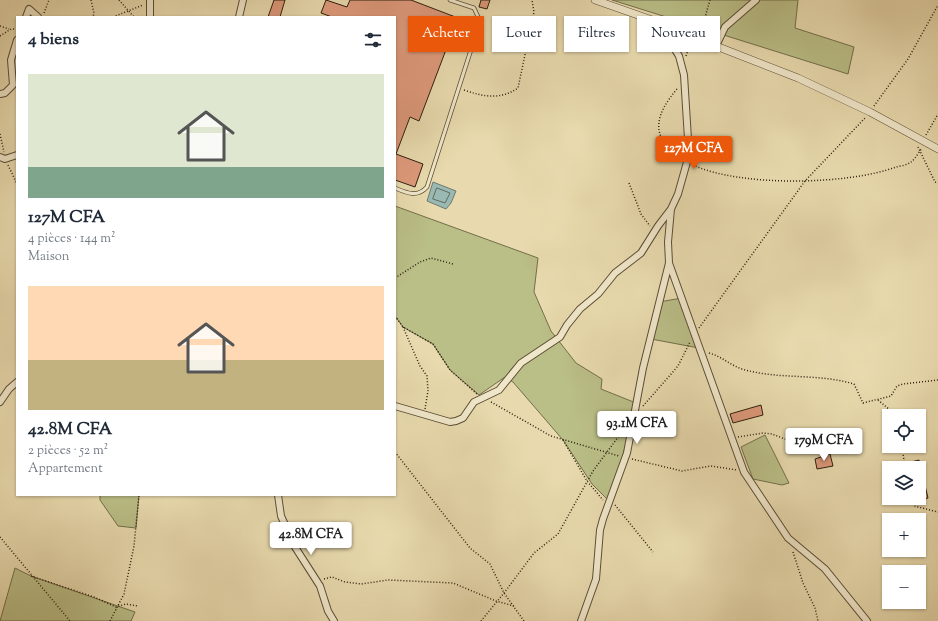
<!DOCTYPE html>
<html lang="fr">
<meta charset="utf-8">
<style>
body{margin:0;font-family:"Sorts Mill Goudy",serif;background:#f6f6f7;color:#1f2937;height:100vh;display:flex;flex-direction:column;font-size:15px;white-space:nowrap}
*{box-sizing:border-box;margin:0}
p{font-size:13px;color:#747a83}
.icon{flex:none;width:22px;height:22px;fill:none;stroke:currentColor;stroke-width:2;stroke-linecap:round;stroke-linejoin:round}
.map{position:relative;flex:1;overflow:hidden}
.drawer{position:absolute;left:16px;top:16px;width:380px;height:480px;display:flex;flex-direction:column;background:#fff;border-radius:0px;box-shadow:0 1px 3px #0004}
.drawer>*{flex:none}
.banner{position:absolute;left:408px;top:16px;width:380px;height:36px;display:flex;gap:8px}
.tools{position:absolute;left:882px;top:409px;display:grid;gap:8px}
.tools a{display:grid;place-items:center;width:44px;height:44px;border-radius:0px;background:#fff;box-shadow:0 1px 3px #0004;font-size:20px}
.price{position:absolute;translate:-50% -34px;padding:0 9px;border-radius:4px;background:#fff;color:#222;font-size:13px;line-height:26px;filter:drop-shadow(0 1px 2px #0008)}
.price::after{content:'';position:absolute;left:50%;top:24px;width:12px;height:9px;margin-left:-6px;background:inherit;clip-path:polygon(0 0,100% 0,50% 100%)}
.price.active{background:#ea580c;color:#fff}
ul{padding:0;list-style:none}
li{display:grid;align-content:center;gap:8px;height:212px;padding:0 12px}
li span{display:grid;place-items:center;height:124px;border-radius:0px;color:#555}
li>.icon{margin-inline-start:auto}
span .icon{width:72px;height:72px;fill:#fffc;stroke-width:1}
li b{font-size:17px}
h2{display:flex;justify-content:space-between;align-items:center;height:48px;padding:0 12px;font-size:17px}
.chip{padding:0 14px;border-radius:0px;background:#fff;box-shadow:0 1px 3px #0004;font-size:14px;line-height:36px}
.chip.active{background:#ea580c;color:#fff}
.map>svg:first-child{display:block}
.green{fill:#babe87;stroke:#736e4a}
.water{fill:#99b9b2;stroke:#6d7b70}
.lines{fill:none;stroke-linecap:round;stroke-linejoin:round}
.shore{stroke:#626c60;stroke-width:1}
.building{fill:#dd997b;stroke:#2c1e0e}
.service-casing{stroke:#5b4d36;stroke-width:4.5}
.minor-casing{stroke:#5b4d36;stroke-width:8}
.tertiary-casing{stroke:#5b4d36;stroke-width:8}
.path{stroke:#2c1e0e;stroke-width:1.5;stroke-dasharray:1 2;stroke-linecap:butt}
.service{stroke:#f0e7ca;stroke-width:3}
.minor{stroke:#f0e7ca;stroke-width:6}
.tertiary{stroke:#f0e7ca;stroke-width:7}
</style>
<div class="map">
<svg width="938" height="621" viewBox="0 0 938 621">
<rect width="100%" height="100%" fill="#e8daae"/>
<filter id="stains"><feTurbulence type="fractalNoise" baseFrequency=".005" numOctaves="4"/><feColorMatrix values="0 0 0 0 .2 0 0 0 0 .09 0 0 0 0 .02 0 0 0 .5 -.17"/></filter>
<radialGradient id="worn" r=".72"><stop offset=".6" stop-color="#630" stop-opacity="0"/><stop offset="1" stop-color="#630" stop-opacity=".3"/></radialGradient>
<path class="green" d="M612 0H798L795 28 854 47 848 74Z
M395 206 538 258 534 292 551 331 576 363 602 379 601 389 636 403 611 503 592 484 563 440 513 382 505 377 479 395 450 370 433 344 403 327 395 316Z
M682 298 699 348 651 339 659 302Z
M765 435 789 483 782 485 753 479 741 447Z
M100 495H139L136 528 118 526 100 500Z
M15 568 31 576 135 612 131 621H0Z"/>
<path class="water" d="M433 182 456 191 451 203 446 209 427 201Z"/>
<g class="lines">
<path class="shore" d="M437 188 450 193 445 203 433 199Z"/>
</g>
<path class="building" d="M274 0H285L280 17H268Z
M326 0 347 7 350 0H411L458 18 419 121 410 117 396 154 423 164 415 187 395 180V17H332L321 13Z
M481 0H490L487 9 479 7Z
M499 29 513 35 508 49 493 43Z
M761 405 763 415 733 423 730 414Z
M830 454 833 466 817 469 815 459Z
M919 460 921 468H913L911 462Z
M919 473H922L928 498 920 500Z"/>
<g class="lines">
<defs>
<path id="service" d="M395 188C407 193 417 198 427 187L477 31 479 19 474 8 450 0"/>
<path id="minor" d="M26 17 29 9 38 17
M150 17V0
M239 17 243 0
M716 46 725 27 756 0
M0 94 5 93 13 85 11 60 17 40
M0 157 5 159 17 155
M669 263 744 472 788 538 825 569 867 621
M0 402 9 389 17 382
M395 406 450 422 456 421 463 418 474 402 499 390 521 363 560 337 567 325 580 309 598 294 615 273 641 253 658 226 671 209
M278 495 281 516 295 547 320 586 328 611 334 621
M581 621 596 579 600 530 603 519 627 453 643 368 669 263 668 242 671 209 678 194 687 162 688 139 684 75 679 56 657 21"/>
<path id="tertiary" d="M595 0 692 34 716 46 798 78 870 112 938 149"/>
</defs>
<use href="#service" class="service-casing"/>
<use href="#minor" class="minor-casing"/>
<use href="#tertiary" class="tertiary-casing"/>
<path class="path" d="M91 0 94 13 93 17
M119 0 134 17
M44 13 49 0
M113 17 143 5
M704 21 710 0
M0 26 9 29
M0 36 11 29H17
M686 56 691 42
M677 89C655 115 649 137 681 158
M464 90C484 97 500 100 518 88L534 12 532 0
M874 106 908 59 938 5
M0 134 4 152
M926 135 938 114
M918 147 935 182 938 183
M8 165 17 184
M693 165C740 187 848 185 896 167 901 166 907 165 911 162 915 159 919 152 922 148
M629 183 641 214 650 226
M395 278 420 262 431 258 453 264
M395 316 403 327 433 344 450 370 477 394
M403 327 420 366 427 376 428 391 425 409
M699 328 805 181 865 118
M709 353C721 356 730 365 742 369 778 380 818 373 854 384L863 403 891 396 897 386 903 384 938 380
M878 400 890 410 894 416
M491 402 551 436 619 456
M643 406 678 366 690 342
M738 437 763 433 772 434 803 446 825 444
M563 440 587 481 603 500
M902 446 905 468
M395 452 470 548 490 564 504 593 524 621
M632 459 682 471 711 466 737 470
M911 498 914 506 938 512
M615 505 653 552
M0 537 70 621
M793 552 803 583 815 608 818 621
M31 576 94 597 116 607 126 604 138 606
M324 579 332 577 345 582 361 584 388 580 453 583 496 601 514 606
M110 621 124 594 134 546 139 495
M481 621 504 593 534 553 558 534 593 471 624 429"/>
<use href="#service" class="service"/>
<use href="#minor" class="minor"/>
<use href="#tertiary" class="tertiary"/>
</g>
<rect width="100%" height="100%" filter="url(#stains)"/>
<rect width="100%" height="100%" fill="url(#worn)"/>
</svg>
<div class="tools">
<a><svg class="icon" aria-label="locate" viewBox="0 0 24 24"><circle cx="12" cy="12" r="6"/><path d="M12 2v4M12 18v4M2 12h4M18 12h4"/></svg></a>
<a><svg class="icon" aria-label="layers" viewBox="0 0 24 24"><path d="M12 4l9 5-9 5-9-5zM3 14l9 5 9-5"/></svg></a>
<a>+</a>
<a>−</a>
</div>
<b class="price active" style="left:694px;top:170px">127M CFA</b>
<b class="price" style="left:637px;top:445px">93.1M CFA</b>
<b class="price" style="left:824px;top:462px">179M CFA</b>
<b class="price" style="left:311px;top:556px">42.8M CFA</b>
<div class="banner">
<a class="chip active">Acheter</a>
<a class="chip">Louer</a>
<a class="chip">Filtres</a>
<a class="chip">Nouveau</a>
</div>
<section class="drawer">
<h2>4 biens<svg class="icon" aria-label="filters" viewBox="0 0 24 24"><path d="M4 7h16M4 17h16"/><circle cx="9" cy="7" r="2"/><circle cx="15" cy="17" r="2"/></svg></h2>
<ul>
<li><span style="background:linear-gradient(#dfe7d0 75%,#7fa58c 0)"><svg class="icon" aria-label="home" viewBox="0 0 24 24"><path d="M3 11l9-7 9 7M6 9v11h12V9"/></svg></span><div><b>127M CFA</b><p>4 pièces · 144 m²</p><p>Maison</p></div></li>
<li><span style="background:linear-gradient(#ffd9b3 60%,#c2b280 0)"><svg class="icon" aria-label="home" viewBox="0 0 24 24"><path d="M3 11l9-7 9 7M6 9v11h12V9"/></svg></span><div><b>42.8M CFA</b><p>2 pièces · 52 m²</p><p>Appartement</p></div></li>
</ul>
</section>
</div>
